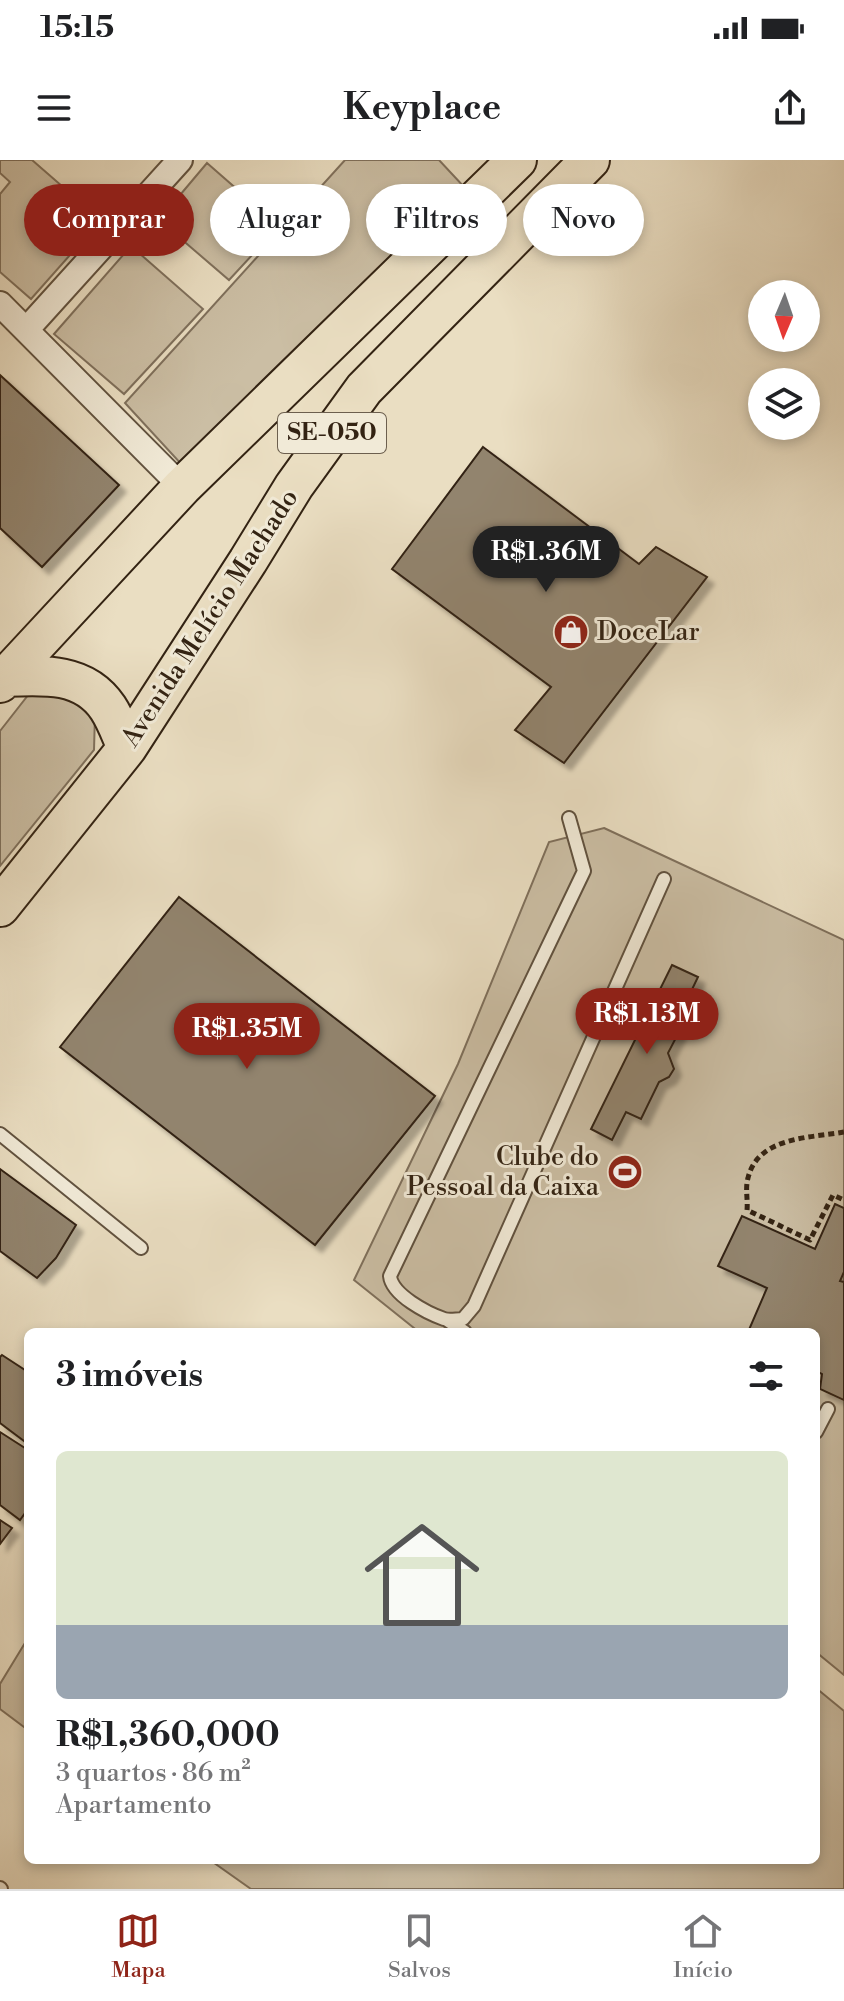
<!DOCTYPE html>
<html lang="pt">
<meta charset="utf-8">
<style>
body{margin:0;font-family:"Libre Bodoni",serif;background:#f2f2f2;color:#202124;height:100vh;display:flex;flex-direction:column;font-size:30px;white-space:nowrap}
*{box-sizing:border-box;margin:0}
p{font-size:26px;color:#757577}
.icon{flex:none;width:44px;height:44px;fill:none;stroke:currentColor;stroke-width:2;stroke-linecap:round;stroke-linejoin:round}
.map{position:relative;flex:1;overflow:hidden}
.details{position:absolute;left:24px;top:1168px;width:796px;height:536px;display:flex;flex-direction:column;background:#fff;border-radius:12px;box-shadow:0 4px 12px #0003}
.details>*{flex:none}
.hud{position:absolute;left:24px;top:24px;width:796px;height:72px;display:flex;gap:16px}
.needle{width:52px;rotate:182deg}
.buttons{position:absolute;left:748px;top:120px;display:grid;gap:16px}
.buttons a{display:grid;place-items:center;width:72px;height:72px;border-radius:50%;background:#fff;box-shadow:0 4px 12px #0003;font-size:40px}
.price{position:absolute;translate:-50% -68px;padding:0 18px;border-radius:28px;background:#8f2418;color:#fff;font-size:26px;line-height:52px;filter:drop-shadow(0 2px 4px #0008)}
.price::after{content:'';position:absolute;left:50%;top:48px;width:24px;height:18px;margin-left:-12px;background:inherit;clip-path:polygon(0 0,100% 0,50% 100%)}
.price.on{background:#222;color:#fff}
ul{padding:0;list-style:none}
li{display:grid;align-content:center;gap:16px;height:424px;padding:0 32px}
li span{display:grid;place-items:center;height:248px;border-radius:12px;color:#555}
li>.icon{margin-inline-start:auto}
span .icon{width:144px;height:144px;fill:#fffc;stroke-width:1}
li b{font-size:34px}
h2{display:flex;justify-content:space-between;align-items:center;height:96px;padding:0 32px;font-size:34px}
.pill{padding:0 28px;border-radius:36px;background:#fff;box-shadow:0 4px 12px #0003;font-size:28px;line-height:72px}
.pill.on{background:#8f2418;color:#fff}
.status{display:flex;justify-content:space-between;align-items:center;height:56px;padding:0 40px;background:#fff;direction:ltr}
.status svg{height:22px;fill:currentColor}
header{display:flex;justify-content:space-between;align-items:center;height:104px;padding:0 32px;background:#fff;font-size:36px;font-weight:700}
.tabs{display:flex;justify-content:space-around;align-items:center;height:112px;border-top:2px solid #e0e0e0;background:#fff;font-size:22px;color:#757577}
.tabs a{display:grid;justify-items:center;gap:4px}
.tabs .on{color:#8f2418}
.map>svg:first-child{display:block}
.green{fill:#cbbea4;stroke:#7f705c;stroke-width:2}
.building{fill:#92846e;stroke:#332313;stroke-width:2;filter:url(#shadow)}
.lines{fill:none;stroke-linecap:round;stroke-linejoin:round}
.lane-casing{stroke:#61523f;stroke-width:16}
.street-casing{stroke:#61523f;stroke-width:28}
.primary-casing{stroke:#332313;stroke-width:42}
.path{stroke:#332313;stroke-width:5;stroke-dasharray:6 4;stroke-linecap:butt}
.lane{stroke:#f1ead7;stroke-width:12}
.street{stroke:#f1ead7;stroke-width:24}
.primary{stroke:#eadec2;stroke-width:38}
.labels{text-anchor:middle;dominant-baseline:central;stroke-width:6;stroke-linejoin:round;paint-order:stroke}
.shield{fill:#f1ead7;stroke:#6c5f4e;stroke-width:2}
.shield-label{font-size:24px;font-weight:bold;fill:#332313}
.street-label{font-size:26px;fill:#332313;stroke:#f1ead7}
.poi-label{font-size:26px;fill:#332313;stroke:#f1ead7;text-anchor:start}
</style>
<div class="status"><b>15:15</b><svg viewBox="0 0 49 12"><path d="M0 12V9h3v3zM5 12V6h3v6zM10 12V3h3v9zM15 12V0h3v12zM26 1h20v11H26zM47 4h2v5h-2z"/></svg></div>
<header><svg class="icon" aria-label="menu" viewBox="0 0 24 24"><path d="M4 6h16M4 12h16M4 18h16"/></svg>Keyplace<svg class="icon" aria-label="share" viewBox="0 0 24 24"><path d="M12 15V3M7 8l5-5 5 5M5 13v7h14v-7"/></svg></header>
<div class="map">
<svg width="844" height="1729" viewBox="0 0 844 1729">
<defs>
<filter id="shadow"><feDropShadow dx="7" dy="7" stdDeviation="2" flood-color="#0004"/></filter>
</defs>
<rect width="100%" height="100%" fill="#eadec2"/>
<filter id="stains"><feTurbulence type="fractalNoise" baseFrequency=".0025" numOctaves="4"/><feColorMatrix values="0 0 0 0 .2 0 0 0 0 .09 0 0 0 0 .02 0 0 0 .5 -.17"/></filter>
<radialGradient id="worn" r=".72"><stop offset=".6" stop-color="#630" stop-opacity="0"/><stop offset="1" stop-color="#630" stop-opacity=".3"/></radialGradient>
<path class="green" d="M0 0H32L101 60 31 139 0 112V34L10 22 0 13Z
M345 0H439L466 29 183 306 125 243Z
M207 3 279 66 229 120 159 60Z
M131 86 203 149 124 234 54 174Z
M29 534H68L95 554 94 590 0 706V571Z
M604 668 844 780V1515L816 1492V1172H419L354 1120 458 904 549 682Z
M28 1478V1570L0 1549V1524Z
M816 1528 844 1551V1729H251L210 1700H816Z"/>
<path class="building" d="M0 215 119 325 42 407 0 368Z
M483 287 639 404 656 387 707 417 564 603 515 570 551 527 392 409Z
M179 737 435 936 315 1085 60 887Z
M672 805 698 817 673 869 679 872 668 893 674 909 669 917 659 922 641 959 626 952 612 980 591 969Z
M0 1009 76 1065 56 1098 37 1118 0 1091Z
M835 1044 844 1048V1112L840 1121 844 1122V1240L820 1229 822 1214 816 1211V1172H748L767 1128 718 1106 742 1056 815 1089Z
M2 1195 28 1212V1284L0 1263V1197Z
M0 1272 28 1290V1349L20 1360 0 1345Z
M0 1360 12 1368 0 1384Z"/>
<g class="lines">
<defs>
<path id="lane" d="M569 658 584 711 390 1116C392 1135 427 1153 444 1159 450 1161 456 1159 463 1159L474 1146 664 719
M0 974 141 1088
M447 1160 465 1172
M816 1272 828 1249
M0 1728 1 1729"/>
<path id="street" d="M0 144 182 327
M27 169 180 0"/>
<path id="primary" d="M5 517C43 515 84 512 108 548 116 560 121 575 127 588
M0 523 182 327 517 0
M0 747 127 588 248 401 294 326 364 229 590 0"/>
</defs>
<use href="#lane" class="lane-casing"/>
<use href="#street" class="street-casing"/>
<use href="#primary" class="primary-casing"/>
<path class="path" d="M844 972C811 978 758 976 748 1018 745 1028 748 1040 747 1050L810 1080 833 1035 844 1040"/>
<use href="#lane" class="lane"/>
<use href="#street" class="street"/>
<use href="#primary" class="primary"/>
</g>
<defs>
<symbol id="shop-disc" viewBox="-11 -11 22 22"><circle r="9.5" fill="#8f2418" stroke="#f1ead7"/><path d="M-5-2.5h2.3a2.7 3.5 0 0 1 5.4 0H5L5.5 6h-11ZM-1.5-2.5h3a1.5 2.3 0 0 0-3 0Z" fill="#fff"/></symbol>
<symbol id="stadium-disc" viewBox="-11 -11 22 22"><circle r="9.5" fill="#8f2418" stroke="#f1ead7"/><path d="M0-5a6.5 5 0 1 0 0 10a6.5 5 0 1 0 0-10ZM-3.5-1.8h7v3.6h-7Z" fill="#fff"/></symbol>
</defs>
<g fill-rule="evenodd">
<use href="#shop-disc" x="551" y="452" width="40" height="40"/>
<use href="#stadium-disc" x="605" y="992" width="40" height="40"/>
</g>
<g class="labels">
<rect class="shield" x="278" y="253" width="108" height="40" rx="6"/>
<g class="shield-label">
<text x="332" y="273">SE-050</text>
</g>
<g class="street-label">
<text transform="translate(210 458) rotate(-57)">Avenida Melício Machado</text>
</g>
<g class="poi-label">
<text x="597" y="472">DoceLar</text>
<text x="599" y="997" text-anchor="end">Clube do<tspan x="599" dy="30">Pessoal da Caixa</tspan></text>
</g>
</g>
<rect width="100%" height="100%" filter="url(#stains)"/>
<rect width="100%" height="100%" fill="url(#worn)"/>
</svg>
<div class="buttons">
<a><svg class="needle" viewBox="-14 -14 28 28"><path d="M0-13l5 13h-10z" fill="#e53935"/><path d="M0 13l5-13h-10z" fill="#757577"/></svg></a>
<a><svg class="icon" aria-label="layers" viewBox="0 0 24 24"><path d="M12 4l9 5-9 5-9-5zM3 14l9 5 9-5"/></svg></a>
</div>
<b class="price on" style="left:546px;top:434px">R$1.36M</b>
<b class="price" style="left:647px;top:896px">R$1.13M</b>
<b class="price" style="left:247px;top:911px">R$1.35M</b>
<div class="hud">
<a class="pill on">Comprar</a>
<a class="pill">Alugar</a>
<a class="pill">Filtros</a>
<a class="pill">Novo</a>
</div>
<section class="details">
<h2>3 imóveis<svg class="icon" aria-label="filters" viewBox="0 0 24 24"><path d="M4 7h16M4 17h16"/><circle cx="9" cy="7" r="2"/><circle cx="15" cy="17" r="2"/></svg></h2>
<ul>
<li><span style="background:linear-gradient(#dfe7d0 70%,#9aa5b1 0)"><svg class="icon" aria-label="home" viewBox="0 0 24 24"><path d="M3 11l9-7 9 7M6 9v11h12V9"/></svg></span><div><b>R$1,360,000</b><p>3 quartos · 86 m²</p><p>Apartamento</p></div></li>
</ul>
</section>
</div>
<nav class="tabs">
<a class="on"><svg class="icon" aria-label="map" viewBox="0 0 24 24"><path d="M3 6l6-2 6 2 6-2v14l-6 2-6-2-6 2zM9 4v14M15 6v14"/></svg>Mapa</a>
<a><svg class="icon" aria-label="saved" viewBox="0 0 24 24"><path d="M7 4h10v16l-5-4-5 4z"/></svg>Salvos</a>
<a><svg class="icon" aria-label="home" viewBox="0 0 24 24"><path d="M3 11l9-7 9 7M6 9v11h12V9"/></svg>Início</a>
</nav>
